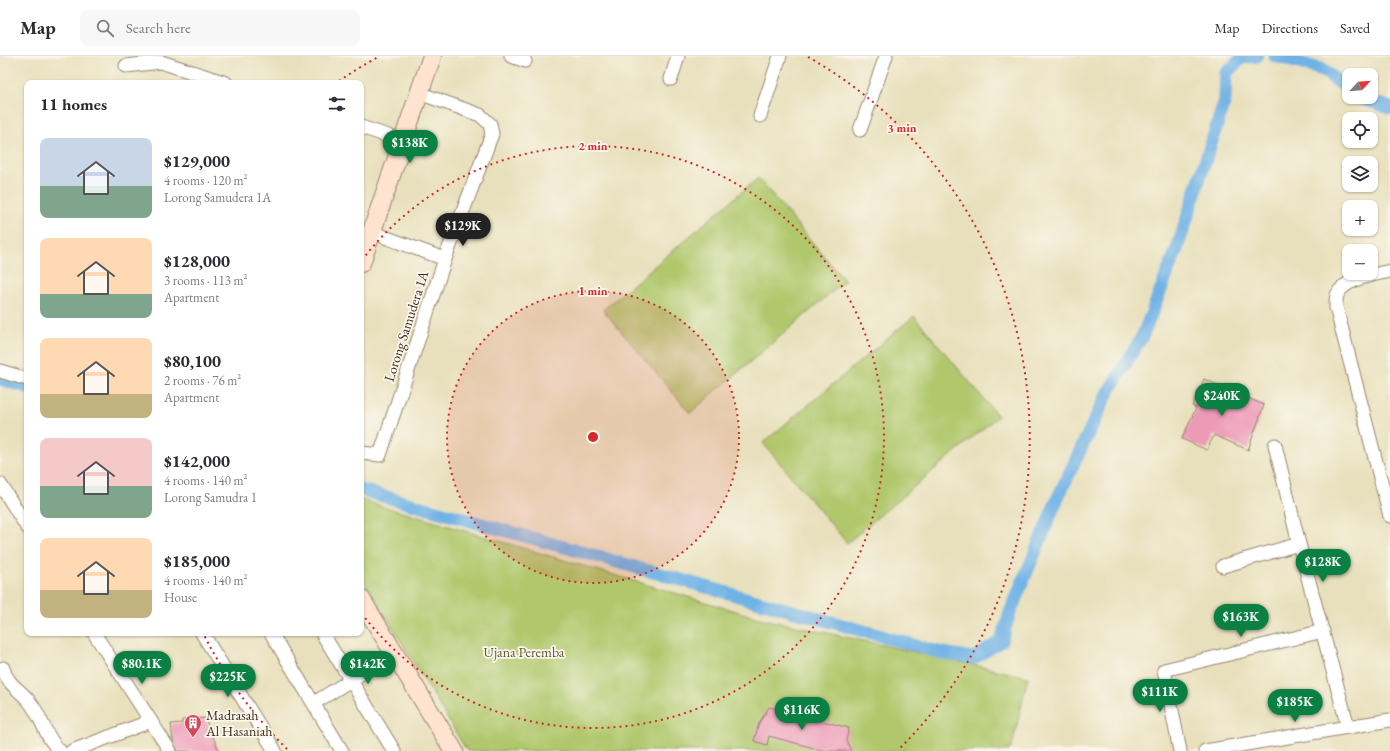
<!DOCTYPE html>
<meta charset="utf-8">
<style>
body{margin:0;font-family:"EB Garamond",serif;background:#f7f7f7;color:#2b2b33;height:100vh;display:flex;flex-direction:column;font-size:15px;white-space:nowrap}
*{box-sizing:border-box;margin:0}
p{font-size:13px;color:#7c7c81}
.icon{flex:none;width:22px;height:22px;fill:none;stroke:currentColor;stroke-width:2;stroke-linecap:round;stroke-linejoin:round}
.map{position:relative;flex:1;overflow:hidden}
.drawer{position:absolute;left:24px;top:24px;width:340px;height:556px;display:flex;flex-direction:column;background:#fff;border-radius:8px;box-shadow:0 1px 3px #0004}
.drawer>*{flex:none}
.needle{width:26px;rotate:64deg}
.tools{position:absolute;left:1342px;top:12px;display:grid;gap:8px}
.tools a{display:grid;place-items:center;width:36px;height:36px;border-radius:8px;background:#fff;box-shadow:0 1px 3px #0004;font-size:20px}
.price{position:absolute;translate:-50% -34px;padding:0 9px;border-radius:14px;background:#0b8043;color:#fff;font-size:13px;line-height:26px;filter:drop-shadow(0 1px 2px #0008)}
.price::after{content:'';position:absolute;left:50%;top:24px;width:12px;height:9px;margin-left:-6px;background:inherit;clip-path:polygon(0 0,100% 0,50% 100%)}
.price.on{background:#222;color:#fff}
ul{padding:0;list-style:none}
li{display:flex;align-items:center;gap:12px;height:100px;padding:0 16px}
li span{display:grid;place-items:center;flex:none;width:112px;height:80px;border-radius:8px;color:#555}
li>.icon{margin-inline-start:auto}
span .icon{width:48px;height:48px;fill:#fffc;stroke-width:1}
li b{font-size:17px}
h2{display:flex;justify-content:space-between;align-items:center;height:48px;padding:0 16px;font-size:17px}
header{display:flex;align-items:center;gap:24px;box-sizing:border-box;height:56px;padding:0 20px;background:#fff;border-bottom:1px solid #e1e1e2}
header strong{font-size:19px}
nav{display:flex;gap:22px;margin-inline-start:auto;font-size:14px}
.search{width:280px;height:36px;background:#f7f7f7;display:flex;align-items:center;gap:10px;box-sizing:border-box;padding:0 14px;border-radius:8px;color:#7c7c81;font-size:15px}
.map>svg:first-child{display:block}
.green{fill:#b0c76c;stroke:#767845}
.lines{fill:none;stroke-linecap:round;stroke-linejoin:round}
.canal{stroke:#71b2e5;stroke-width:13}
.building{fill:#ed9ab7}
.street-casing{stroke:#92856d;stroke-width:15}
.secondary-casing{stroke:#92856d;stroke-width:20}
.street{stroke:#fff;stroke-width:13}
.secondary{stroke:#fee3d1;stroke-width:18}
.ring{fill:none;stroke:#d62828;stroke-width:2;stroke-dasharray:2 4}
.labels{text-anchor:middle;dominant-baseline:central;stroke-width:3.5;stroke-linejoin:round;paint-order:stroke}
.street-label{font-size:14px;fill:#3b2a1e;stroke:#fbf7ec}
.park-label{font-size:14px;fill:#5e5935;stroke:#fbf7ec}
.poi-label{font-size:14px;fill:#3b2a1e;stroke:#fbf7ec;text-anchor:start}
.centre{fill:#d62828;stroke:#fbf7ec;stroke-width:2}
.ring-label{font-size:12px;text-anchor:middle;font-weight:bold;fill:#d62828;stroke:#fbf7ec;stroke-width:3.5;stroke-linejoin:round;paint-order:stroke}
</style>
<header>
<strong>Map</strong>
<div class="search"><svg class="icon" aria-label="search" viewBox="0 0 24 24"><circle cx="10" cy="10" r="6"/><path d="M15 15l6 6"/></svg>Search here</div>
<nav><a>Map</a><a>Directions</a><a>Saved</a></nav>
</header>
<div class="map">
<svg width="1390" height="695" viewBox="0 0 1390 695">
<rect width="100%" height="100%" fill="#fbf7ec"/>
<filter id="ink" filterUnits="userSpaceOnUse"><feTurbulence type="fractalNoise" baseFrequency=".025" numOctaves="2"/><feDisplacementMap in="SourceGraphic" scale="8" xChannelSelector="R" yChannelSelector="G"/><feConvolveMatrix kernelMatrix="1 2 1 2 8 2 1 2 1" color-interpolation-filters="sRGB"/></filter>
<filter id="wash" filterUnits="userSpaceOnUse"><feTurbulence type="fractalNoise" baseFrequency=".012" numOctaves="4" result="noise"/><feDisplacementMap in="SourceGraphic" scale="16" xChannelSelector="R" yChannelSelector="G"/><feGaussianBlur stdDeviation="0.9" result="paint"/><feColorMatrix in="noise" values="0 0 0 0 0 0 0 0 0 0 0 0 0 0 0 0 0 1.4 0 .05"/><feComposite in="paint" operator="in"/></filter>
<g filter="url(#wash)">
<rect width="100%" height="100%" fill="#e8e0bc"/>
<path class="green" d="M758 122 845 225 690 357 603 254Z
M914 260 998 360 847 487 763 387Z
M361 444 759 562 1028 621 1013 686 1009 695H467L361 519Z"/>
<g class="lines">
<path class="canal" d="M1275 0 1323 14 1349 34
M1358 41 1390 52
M0 323 27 331
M361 434 942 597 974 602 1001 585 1011 554 1059 439 1106 340 1143 279 1178 190 1225 44 1226 17 1242 2 1257 0"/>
</g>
<g id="blocks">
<path class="building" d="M1204 323 1264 349 1248 394 1214 379 1207 394 1182 383 1196 352 1192 350Z
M769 651 849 672 846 684 851 695H825L769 680 767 689 754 685 759 667Z
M205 662 219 695H178L173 685 171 668 182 667V664Z"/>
</g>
</g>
<g filter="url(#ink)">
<use href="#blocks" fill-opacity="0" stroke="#92856d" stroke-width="1"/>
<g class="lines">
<defs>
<path id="street" d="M511 0 525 5
M126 10 161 6 226 27
M671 23 678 0
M760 60 780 0
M361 71 403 85
M860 74 886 0
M371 176 445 203
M1390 215C1375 219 1344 222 1337 239 1336 242 1336 247 1336 251L1390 460
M0 315 27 323
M1275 389 1299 488 1348 671
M361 397 380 399 445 203 492 78 490 68 480 59 419 37
M0 428 27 471
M1223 510 1299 488
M94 577 170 695
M202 577 275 695
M271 577 342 695
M322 577 394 695
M3 612C7 628 19 633 29 645 42 660 45 682 60 695
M314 647 394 597
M72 695 151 665
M1180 695 1164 614 1323 575
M1205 695 1390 664"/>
<path id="secondary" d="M361 207 432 0
M361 543 454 695"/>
</defs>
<use href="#street" class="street-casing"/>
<use href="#secondary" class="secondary-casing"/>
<use href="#street" class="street"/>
<use href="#secondary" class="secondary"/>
</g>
</g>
<circle cx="593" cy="381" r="146" fill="#d62828" fill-opacity=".12"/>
<g class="ring">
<circle cx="593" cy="381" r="146"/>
<path d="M362 204A291 291 0 1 1 362 558"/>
<path d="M287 693A437 437 0 0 1 204 579M339 25A437 437 0 0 1 378 1M808 1A437 437 0 0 1 899 693"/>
</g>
<defs>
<symbol id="building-pin" viewBox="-11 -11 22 30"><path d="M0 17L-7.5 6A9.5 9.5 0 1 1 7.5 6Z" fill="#d1495b" stroke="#fbf7ec"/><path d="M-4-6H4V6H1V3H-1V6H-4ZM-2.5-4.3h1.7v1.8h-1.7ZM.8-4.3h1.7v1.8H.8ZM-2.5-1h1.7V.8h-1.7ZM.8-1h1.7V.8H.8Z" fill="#fff"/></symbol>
</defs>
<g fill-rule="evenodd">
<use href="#building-pin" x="183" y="657" width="20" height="27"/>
</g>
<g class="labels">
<g class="street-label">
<text transform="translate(406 270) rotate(-72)">Lorong Samudera 1A</text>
</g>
<g class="park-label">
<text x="524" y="596">Ujana Peremba</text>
</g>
<g class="poi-label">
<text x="206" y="659">Madrasah<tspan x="206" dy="16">Al Hasaniah</tspan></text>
</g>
</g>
<circle cx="593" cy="381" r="6" class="centre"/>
<g class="ring-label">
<text x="902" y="76">3 min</text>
<text x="593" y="94">2 min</text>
<text x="593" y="239">1 min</text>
</g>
</svg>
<div class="tools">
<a><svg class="needle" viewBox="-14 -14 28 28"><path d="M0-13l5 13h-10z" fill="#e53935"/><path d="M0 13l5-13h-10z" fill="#7c7c81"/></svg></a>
<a><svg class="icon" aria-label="locate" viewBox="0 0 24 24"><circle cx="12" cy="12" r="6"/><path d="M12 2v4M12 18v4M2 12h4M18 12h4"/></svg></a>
<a><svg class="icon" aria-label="layers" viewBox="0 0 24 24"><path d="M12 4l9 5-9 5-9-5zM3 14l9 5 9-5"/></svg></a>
<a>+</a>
<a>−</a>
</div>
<b class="price" style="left:410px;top:108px">$138K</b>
<b class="price on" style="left:463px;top:191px">$129K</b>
<b class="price" style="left:1222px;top:361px">$240K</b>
<b class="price" style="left:1323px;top:527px">$128K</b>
<b class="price" style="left:1241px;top:582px">$163K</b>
<b class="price" style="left:142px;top:629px">$80.1K</b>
<b class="price" style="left:368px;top:629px">$142K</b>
<b class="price" style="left:228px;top:642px">$225K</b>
<b class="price" style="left:1160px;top:657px">$111K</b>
<b class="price" style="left:1295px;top:667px">$185K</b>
<b class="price" style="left:802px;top:675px">$116K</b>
<section class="drawer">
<h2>11 homes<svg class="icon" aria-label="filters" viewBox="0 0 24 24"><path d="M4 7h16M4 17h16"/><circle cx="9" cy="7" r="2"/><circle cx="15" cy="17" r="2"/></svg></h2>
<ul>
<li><span style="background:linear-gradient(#c9d6e8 60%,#7fa58c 0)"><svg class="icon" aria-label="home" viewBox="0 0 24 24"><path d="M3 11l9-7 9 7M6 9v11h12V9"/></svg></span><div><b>$129,000</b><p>4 rooms · 120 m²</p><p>Lorong Samudera 1A</p></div></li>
<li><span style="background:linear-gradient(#ffd9b3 70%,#7fa58c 0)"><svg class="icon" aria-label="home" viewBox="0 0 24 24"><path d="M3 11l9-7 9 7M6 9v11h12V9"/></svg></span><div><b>$128,000</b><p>3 rooms · 113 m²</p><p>Apartment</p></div></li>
<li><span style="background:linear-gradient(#ffd9b3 70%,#c2b280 0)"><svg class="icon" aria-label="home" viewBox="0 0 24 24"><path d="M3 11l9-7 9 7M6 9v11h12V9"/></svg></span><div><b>$80,100</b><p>2 rooms · 76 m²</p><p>Apartment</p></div></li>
<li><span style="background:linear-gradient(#f6c9c9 60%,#7fa58c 0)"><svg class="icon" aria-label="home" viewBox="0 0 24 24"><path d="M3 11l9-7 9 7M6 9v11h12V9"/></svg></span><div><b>$142,000</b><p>4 rooms · 140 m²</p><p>Lorong Samudra 1</p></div></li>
<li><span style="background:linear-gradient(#ffd9b3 65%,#c2b280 0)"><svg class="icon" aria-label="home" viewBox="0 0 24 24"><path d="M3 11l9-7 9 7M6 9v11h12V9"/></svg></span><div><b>$185,000</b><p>4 rooms · 140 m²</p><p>House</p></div></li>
</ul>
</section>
</div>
